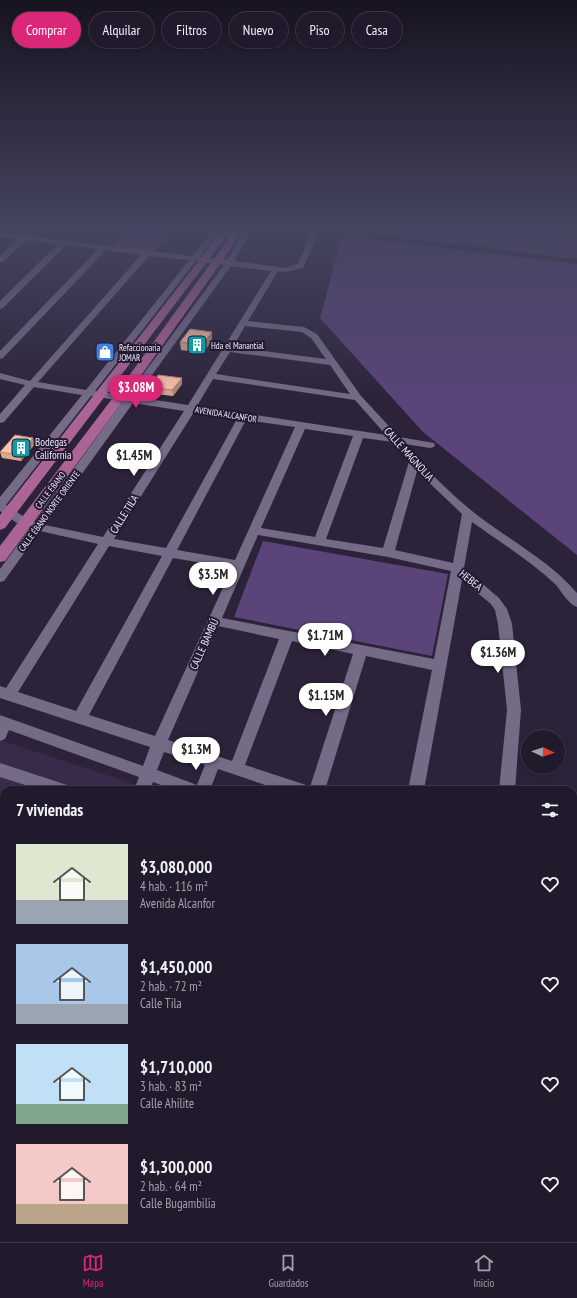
<!DOCTYPE html>
<html lang="es">
<meta charset="utf-8">
<style>
body{margin:0;font-family:"PT Sans Narrow",sans-serif;background:#292334;color:#f1f3f6;height:100vh;display:flex;flex-direction:column;font-size:15px;white-space:nowrap}
*{box-sizing:border-box;margin:0}
p{font-size:13px;color:#a2a1a9}
.icon{flex:none;width:22px;height:22px;fill:none;stroke:currentColor;stroke-width:2;stroke-linecap:round;stroke-linejoin:round}
.map{position:relative;flex:1;overflow:hidden}
.details{position:absolute;left:0px;top:786px;width:577px;height:456px;display:flex;flex-direction:column;background:#211a2c;border-radius:12px 12px 0 0;box-shadow:0 2px 6px #0003,0 0 0 1px #3e3848}
.details>*{flex:none}
.banner{position:absolute;left:12px;top:12px;width:553px;height:36px;display:flex;gap:8px}
.needle{width:26px;rotate:94deg}
.fabs{position:absolute;left:521px;top:730px;display:grid;gap:8px}
.fabs a{display:grid;place-items:center;width:44px;height:44px;border-radius:50%;background:#211a2c;box-shadow:0 2px 6px #0003,0 0 0 1px #3e3848;font-size:20px}
.price{position:absolute;translate:-50% -34px;padding:0 9px;border-radius:14px;background:#fff;color:#222;font-size:13px;line-height:26px;filter:drop-shadow(0 1px 2px #0008)}
.price::after{content:'';position:absolute;left:50%;top:24px;width:12px;height:9px;margin-left:-6px;background:inherit;clip-path:polygon(0 0,100% 0,50% 100%)}
.price.selected{background:#db2777;color:#fff}
ul{padding:0;list-style:none}
li{display:flex;align-items:center;gap:12px;height:100px;padding:0 16px}
li span{display:grid;place-items:center;flex:none;width:112px;height:80px;border-radius:0px;color:#555}
li>.icon{margin-inline-start:auto}
span .icon{width:48px;height:48px;fill:#fffc;stroke-width:1}
li b{font-size:17px}
h2{display:flex;justify-content:space-between;align-items:center;height:48px;padding:0 16px;font-size:17px}
.tag{padding:0 14px;border-radius:18px;background:#211a2c;box-shadow:0 2px 6px #0003,0 0 0 1px #3e3848;font-size:14px;line-height:36px}
.tag.selected{background:#db2777;color:#fff}
.tab-bar{display:flex;justify-content:space-around;align-items:center;height:56px;border-top:1px solid #3e3848;background:#211a2c;font-size:11px;color:#a2a1a9}
.tab-bar a{display:grid;justify-items:center;gap:2px}
.tab-bar .selected{color:#db2777}
.map>svg:first-child{display:block}
.built{fill:#372b49}
.green{fill:#5a447a}
.lines{fill:none;stroke-linecap:round;stroke-linejoin:round}
.stream{stroke:#4a505a;stroke-width:2.5}
.minor{fill:#756b87;fill-rule:evenodd}
.major{fill:#ac6497;fill-rule:evenodd}
.wall{fill:#d9a990}
.shaded-wall{fill:#b08976}
.building{fill:#fcc4a8;stroke:#b08976}
.labels{text-anchor:middle;dominant-baseline:central;stroke-width:4;stroke-linejoin:round;paint-order:stroke}
.far-poi-label{font-size:9px;fill:#eee9f9;stroke:#221930;text-anchor:start}
.far-street-label{font-size:9px;fill:#eee9f9;stroke:#221930}
.poi-label{font-size:11px;fill:#eee9f9;stroke:#221930;text-anchor:start}
.street-label{font-size:11px;fill:#eee9f9;stroke:#221930}
</style>
<div class="map">
<svg width="577" height="1242" viewBox="0 0 577 1242">
<rect width="100%" height="100%" fill="#2c233a"/>
<path class="built" d="M0 740 152 790H4V1238H187L186 1242H0Z"/>
<path class="green" d="M126 227H172L154 252 112 248Z
M364 227H563L573 234 577 231V257L367 230Z
M343 232 385 241 577 264V555L423 432 320 318Z
M263 541 448 574 432 656 234 617Z
M573 967 577 969V1065L573 1063Z"/>
<g class="lines">
<path class="stream" d="M360 227 363 231 577 258"/>
<path class="minor" d="M20 227H28V236L192 256 205 240 212 227H220L212 241 200 257 227 260 240 238 244 227H252L248 238 234 261 286 268 297 264C303 252 311 241 307 227H315L317 235 316 240 303 268 286 272 278 271 248 321 304 327 317 334 361 396 399 437 434 443 435 445 434 447 430 448 405 444C424 468 449 492 472 511 507 539 548 559 577 593V607C568 604 562 592 556 585 531 561 500 542 472 522L464 568 499 598 507 609 512 624 521 710 515 790H499L507 710 498 624 495 610 491 604 462 580 424 790H408L432 670 366 656 325 790H309L353 654 292 641 245 765 306 785 309 790H280L218 769 210 790H174L153 782 150 790H134L139 777 9 730 5 739 0 741V715L143 766 150 747 0 698V686L6 688 98 544 40 531 4 581 0 582V569L30 528 21 526 0 511V497L82 395 34 387 4 422 0 423V414L25 385 0 379V373L30 381 141 255 106 250 3 358 0 359V351L98 249 66 245 3 308 0 309V301L58 244 26 240 3 262H0V256L18 239 0 237V233L20 235ZM149 256 189 260 86 390 38 382ZM196 261 224 265 127 396 95 391ZM231 266 271 271 188 405 136 397ZM245 326 302 332 311 338 326 359 233 347ZM230 352 330 365 350 394 216 374ZM213 379 355 400 386 435 197 406ZM91 396 123 401 35 522 29 520 6 505ZM133 403 184 411 103 537 45 525ZM194 412 237 419 166 548 114 539ZM246 420 295 427 235 560 177 550ZM305 429 353 436 315 537 261 528ZM363 438 393 442 409 462 383 548 326 539ZM417 471 462 514 453 563 395 550ZM258 535 388 557 451 571 434 659 222 618ZM109 546 162 556 76 711 18 692ZM173 558 232 568 155 736 89 715ZM218 626 279 639 232 761 168 740ZM164 752 205 765 197 785 157 770Z
M0 763 67 785 70 790H41L0 777Z
M577 800V817L573 818V801Z
M573 890 577 891V908L573 907Z
M573 930 577 932V950L573 948Z
M0 935H4V966L0 965Z
M4 1084V1105L0 1107V1086Z
M573 1127 577 1128V1150L573 1149Z
M162 1238H184L183 1242H161Z
M189 1238H211L210 1242H188Z
M224 1238H246V1242H224Z
M356 1238H378V1242H356Z
M475 1238H497V1242H475Z"/>
<path class="major" d="M220 227H229L224 239 207 262 5 528 0 530V515L201 258 215 239Z
M233 227H242L232 247 123 401 5 561 0 562V546L115 395 224 245Z"/>
</g>
<path class="wall" d="M212 340 203 353 181 350 180 342Z
M182 378V384L173 396 156 394 153 390 152 384Z
M35 444 21 461 2 458 0 452Z"/>
<path class="shaded-wall" d="M212 332V340L203 353 202 345Z
M182 378V384L173 396 172 390Z
M33 438 35 444 21 461 19 455Z
M156 1238H161L160 1242 156 1239Z"/>
<path class="building" d="M190 329 212 332 202 345 180 342Z
M158 375 182 378 172 390 155 388 152 384Z
M15 435 33 438 19 455 0 452Z
M4 1132V1238H156V1239L160 1241V1242H0V1135Z"/>
<linearGradient id="sky" x2="0" y2="1"><stop stop-color="#181320"/><stop offset="0.57" stop-color="#454560"/><stop offset="1" stop-color="#454560" stop-opacity="0"/></linearGradient>
<rect width="577" height="401" fill="url(#sky)"/>
<defs>
<symbol id="building-square" viewBox="-11 -11 22 22"><rect x="-9" y="-9" width="18" height="18" rx="4" fill="#0f9aa8" stroke="#221930"/><path d="M-4-6H4V6H1V3H-1V6H-4ZM-2.5-4.3h1.7v1.8h-1.7ZM.8-4.3h1.7v1.8H.8ZM-2.5-1h1.7V.8h-1.7ZM.8-1h1.7V.8H.8Z" fill="#fff"/></symbol>
<symbol id="shop-square" viewBox="-11 -11 22 22"><rect x="-9" y="-9" width="18" height="18" rx="4" fill="#3f7fe0" stroke="#221930"/><path d="M-5-2.5h2.3a2.7 3.5 0 0 1 5.4 0H5L5.5 6h-11ZM-1.5-2.5h3a1.5 2.3 0 0 0-3 0Z" fill="#fff"/></symbol>
</defs>
<g fill-rule="evenodd">
<use href="#building-square" x="186" y="334" width="22" height="22"/>
<use href="#shop-square" x="94" y="341" width="22" height="22"/>
<use href="#building-square" x="10" y="437" width="22" height="22"/>
</g>
<g class="labels">
<g class="far-poi-label">
<text x="211" y="345">Hda el Manantial</text>
<text x="119" y="347">Refaccionaria<tspan x="119" dy="10">JOMAR</tspan></text>
</g>
<g class="far-street-label">
<text transform="translate(226 414) rotate(9)">AVENIDA ALCANFOR</text>
<text transform="translate(50 490) rotate(-53)">CALLE ÉBANO</text>
<text transform="translate(49 511) rotate(-54)">CALLE ÉBANO NORTE ORIENTE</text>
</g>
<g class="poi-label">
<text x="35" y="442">Bodegas<tspan x="35" dy="13">California</tspan></text>
</g>
<g class="street-label">
<text transform="translate(409 454) rotate(48)">CALLE MAGNOLIA</text>
<text transform="translate(124 514) rotate(-58)">CALLE TILA</text>
<text transform="translate(471 580) rotate(39)">HEBEA</text>
<text transform="translate(204 644) rotate(-66)">CALLE BAMBÚ</text>
</g>
</g>
</svg>
<div class="fabs">
<a><svg class="needle" viewBox="-14 -14 28 28"><path d="M0-13l5 13h-10z" fill="#e53935"/><path d="M0 13l5-13h-10z" fill="#a2a1a9"/></svg></a>
</div>
<b class="price selected" style="left:136px;top:409px">$3.08M</b>
<b class="price" style="left:134px;top:477px">$1.45M</b>
<b class="price" style="left:213px;top:596px">$3.5M</b>
<b class="price" style="left:325px;top:657px">$1.71M</b>
<b class="price" style="left:498px;top:674px">$1.36M</b>
<b class="price" style="left:326px;top:717px">$1.15M</b>
<b class="price" style="left:196px;top:771px">$1.3M</b>
<div class="banner">
<a class="tag selected">Comprar</a>
<a class="tag">Alquilar</a>
<a class="tag">Filtros</a>
<a class="tag">Nuevo</a>
<a class="tag">Piso</a>
<a class="tag">Casa</a>
</div>
<section class="details">
<h2>7 viviendas<svg class="icon" aria-label="filters" viewBox="0 0 24 24"><path d="M4 7h16M4 17h16"/><circle cx="9" cy="7" r="2"/><circle cx="15" cy="17" r="2"/></svg></h2>
<ul>
<li><span style="background:linear-gradient(#dfe7d0 70%,#9aa5b1 0)"><svg class="icon" aria-label="home" viewBox="0 0 24 24"><path d="M3 11l9-7 9 7M6 9v11h12V9"/></svg></span><div><b>$3,080,000</b><p>4 hab. · 116 m²</p><p>Avenida Alcanfor</p></div><svg class="icon" aria-label="heart" viewBox="0 0 24 24"><path d="M12 20l-8-8c-3-5 5-10 8-4 3-6 11-1 8 4z"/></svg></li>
<li><span style="background:linear-gradient(#a9c7e8 75%,#9aa5b1 0)"><svg class="icon" aria-label="home" viewBox="0 0 24 24"><path d="M3 11l9-7 9 7M6 9v11h12V9"/></svg></span><div><b>$1,450,000</b><p>2 hab. · 72 m²</p><p>Calle Tila</p></div><svg class="icon" aria-label="heart" viewBox="0 0 24 24"><path d="M12 20l-8-8c-3-5 5-10 8-4 3-6 11-1 8 4z"/></svg></li>
<li><span style="background:linear-gradient(#bfe0f5 75%,#7fa58c 0)"><svg class="icon" aria-label="home" viewBox="0 0 24 24"><path d="M3 11l9-7 9 7M6 9v11h12V9"/></svg></span><div><b>$1,710,000</b><p>3 hab. · 83 m²</p><p>Calle Ahilite</p></div><svg class="icon" aria-label="heart" viewBox="0 0 24 24"><path d="M12 20l-8-8c-3-5 5-10 8-4 3-6 11-1 8 4z"/></svg></li>
<li><span style="background:linear-gradient(#f6c9c9 75%,#b9a48a 0)"><svg class="icon" aria-label="home" viewBox="0 0 24 24"><path d="M3 11l9-7 9 7M6 9v11h12V9"/></svg></span><div><b>$1,300,000</b><p>2 hab. · 64 m²</p><p>Calle Bugambilia</p></div><svg class="icon" aria-label="heart" viewBox="0 0 24 24"><path d="M12 20l-8-8c-3-5 5-10 8-4 3-6 11-1 8 4z"/></svg></li>
</ul>
</section>
</div>
<nav class="tab-bar">
<a class="selected"><svg class="icon" aria-label="map" viewBox="0 0 24 24"><path d="M3 6l6-2 6 2 6-2v14l-6 2-6-2-6 2zM9 4v14M15 6v14"/></svg>Mapa</a>
<a><svg class="icon" aria-label="saved" viewBox="0 0 24 24"><path d="M7 4h10v16l-5-4-5 4z"/></svg>Guardados</a>
<a><svg class="icon" aria-label="home" viewBox="0 0 24 24"><path d="M3 11l9-7 9 7M6 9v11h12V9"/></svg>Inicio</a>
</nav>
